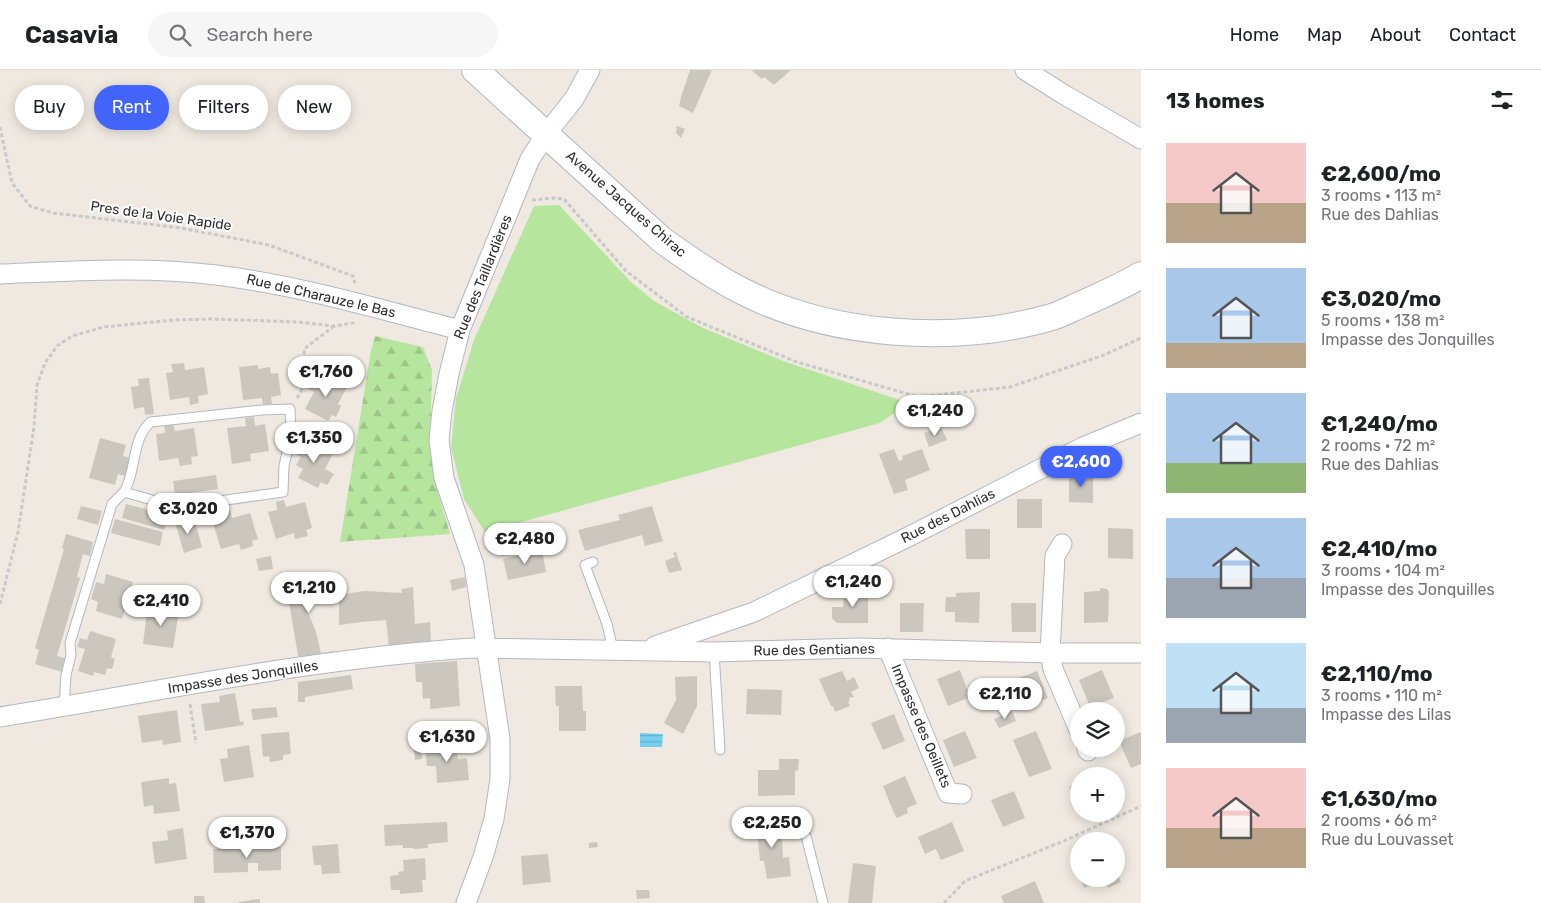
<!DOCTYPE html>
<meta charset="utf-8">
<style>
body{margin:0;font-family:Rubik,sans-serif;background:#f6f6f6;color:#202124;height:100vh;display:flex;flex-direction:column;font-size:19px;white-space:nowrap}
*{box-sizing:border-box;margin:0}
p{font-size:16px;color:#757577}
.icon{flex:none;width:28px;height:28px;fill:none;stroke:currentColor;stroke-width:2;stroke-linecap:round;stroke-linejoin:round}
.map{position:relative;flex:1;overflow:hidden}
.details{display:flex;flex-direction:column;background:#fff;width:400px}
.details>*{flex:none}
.top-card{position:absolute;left:15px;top:15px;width:475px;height:45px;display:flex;gap:10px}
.buttons{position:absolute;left:1070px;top:632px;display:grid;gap:10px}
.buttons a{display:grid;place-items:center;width:55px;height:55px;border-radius:50%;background:#fff;box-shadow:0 2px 12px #0003;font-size:25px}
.price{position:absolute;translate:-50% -42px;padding:0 11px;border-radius:18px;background:#fff;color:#222;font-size:16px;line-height:32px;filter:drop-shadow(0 1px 2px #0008)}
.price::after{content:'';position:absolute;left:50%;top:30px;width:15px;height:11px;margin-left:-8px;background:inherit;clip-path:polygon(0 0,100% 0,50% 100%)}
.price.selected{background:#4264fb;color:#fff}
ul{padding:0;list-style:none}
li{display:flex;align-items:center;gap:15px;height:125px;padding:0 25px}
li span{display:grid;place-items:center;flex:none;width:140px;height:100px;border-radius:0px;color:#555}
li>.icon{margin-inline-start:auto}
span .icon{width:60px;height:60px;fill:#fffc;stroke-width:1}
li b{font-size:21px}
h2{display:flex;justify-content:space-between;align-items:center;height:60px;padding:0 25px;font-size:21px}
.tag{padding:0 18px;border-radius:22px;background:#fff;box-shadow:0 2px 12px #0003;font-size:18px;line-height:45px}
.tag.selected{background:#4264fb;color:#fff}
header{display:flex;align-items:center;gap:30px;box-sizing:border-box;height:70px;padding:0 25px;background:#fff;border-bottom:1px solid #e0e0e0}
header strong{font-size:24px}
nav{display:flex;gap:28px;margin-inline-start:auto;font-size:18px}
.search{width:350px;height:45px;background:#f6f6f6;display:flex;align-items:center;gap:12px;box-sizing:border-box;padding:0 18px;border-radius:28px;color:#757577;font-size:19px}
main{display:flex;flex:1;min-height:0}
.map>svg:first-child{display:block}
.grass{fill:#b6e59e}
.forest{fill:url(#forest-firs)}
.water{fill:url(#water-rules)}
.building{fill:#cbc7bf}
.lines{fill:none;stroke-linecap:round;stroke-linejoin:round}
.lane-casing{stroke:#b4b7c1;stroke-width:11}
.street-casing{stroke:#b4b7c1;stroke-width:21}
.secondary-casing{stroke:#b4b7c1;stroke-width:28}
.path{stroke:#c9c9c9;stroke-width:3;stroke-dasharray:4 2.5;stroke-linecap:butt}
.lane{stroke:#fff;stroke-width:9}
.street{stroke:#fff;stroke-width:19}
.secondary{stroke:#fff;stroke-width:26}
.labels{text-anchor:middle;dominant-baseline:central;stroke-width:4;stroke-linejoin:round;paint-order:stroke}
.street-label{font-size:14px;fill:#2e2e2e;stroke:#fff}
</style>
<header>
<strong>Casavia</strong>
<div class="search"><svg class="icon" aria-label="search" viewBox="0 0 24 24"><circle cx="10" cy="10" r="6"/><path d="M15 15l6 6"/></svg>Search here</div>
<nav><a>Home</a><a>Map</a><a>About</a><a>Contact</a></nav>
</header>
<main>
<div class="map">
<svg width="1141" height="833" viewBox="0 0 1141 833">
<defs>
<pattern id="forest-firs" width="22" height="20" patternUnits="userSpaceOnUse" patternTransform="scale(1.25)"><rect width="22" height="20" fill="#b6e59e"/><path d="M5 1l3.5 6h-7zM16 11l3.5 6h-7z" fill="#9dc588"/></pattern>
<pattern id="water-rules" width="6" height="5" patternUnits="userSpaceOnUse" patternTransform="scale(1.25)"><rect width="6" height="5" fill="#75cff0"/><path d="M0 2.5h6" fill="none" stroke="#66b2ce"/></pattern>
</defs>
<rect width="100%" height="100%" fill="#efe9e1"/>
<path class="grass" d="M559 135 631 212 654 231 703 258 786 292 909 333 880 353 485 462 464 429 451 378 456 328 474 270 534 136Z"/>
<path class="forest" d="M375 266 423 277 432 300 430 374 435 412 450 464 340 472 371 280Z"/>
<path class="water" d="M640 663 663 664 662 677H640Z"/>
<path class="building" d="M690 0H712L693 43 679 36 681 27Z
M751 0H791L774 15 764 7 762 9Z
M677 56 685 59 681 68 676 63Z
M184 293 185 300 204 297 208 324 198 326 199 333 190 335 189 327 170 330 166 303 173 302 171 294Z
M258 295V299L270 297 271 304 278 303 281 325 271 327 272 334 263 335 262 328 243 330 239 297Z
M323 305 347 317 338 334 341 336 336 347 332 345 328 351 305 339 314 322 307 318 312 310 319 313Z
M149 308 154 344 145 345 144 337 134 339 131 317 139 316 138 309Z
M254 347 255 356 265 354 269 381 250 384 251 391 232 394 227 358 246 356 245 348Z
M173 354 175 361 194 358 198 386 191 387 192 394 180 396 178 388 159 391 156 364 165 363 164 355Z
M941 356 947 370 929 377 924 363Z
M100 368 126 375 123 386 131 388 126 406 118 404 115 415 89 408Z
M310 370 334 382 325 399 334 404 327 415 321 412 318 418 298 408 303 399 296 395 301 387 294 383 298 375 305 379Z
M894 379 899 391 903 389 902 386 922 379 930 400 905 410 908 420 894 424 879 384Z
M1069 403H1093V433L1069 432Z
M216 405 218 419 175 425 173 411Z
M1017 429H1042V458H1017Z
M284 430 286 437 305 432 312 458 306 460 308 466 295 469 294 463 276 469 268 442 277 440 276 432Z
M126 434 168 445 164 460 122 448Z
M81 436 102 441 98 455 77 449Z
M652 436 663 471 645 476 642 465 585 481 578 460 620 450 618 445Z
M230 440 232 448 250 443 258 469 252 471 253 476 241 480 239 474 221 479 213 453 223 450 221 443Z
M183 446 185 454 195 451 202 477 184 483 174 449Z
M115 449 163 462 160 476 111 463Z
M1108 458 1133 459V489L1108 488Z
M965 459H990V489H966Z
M66 464 93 472 90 486 83 484 77 507 80 508 57 586 67 589 62 602 35 594 39 580 35 578 64 479 62 478Z
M542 480 546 502 508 510 503 489Z
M676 482 682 500 669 503 665 491 675 487 673 483Z
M271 486 273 499 259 501 256 489Z
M332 503 336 528 306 537 316 562 321 583 334 581 337 587 299 591 286 515Z
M106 504 133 512 122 549 96 541 98 532 91 529 96 512 104 514Z
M465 507 466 517 452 521 450 510Z
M854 512H860V524H868V553H837L832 548V537H843L844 523H853Z
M413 517 415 554 430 552 431 571 389 578 386 550 361 552 339 555V525L364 521 402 523 401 519Z
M1100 518 1107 519 1109 522 1108 552 1084 553V522L1100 521Z
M980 522 979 553 955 552V542H945L946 527H956V523Z
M900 533H924L923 562H900Z
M1011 533H1036V562H1012Z
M151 536 177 540 176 547H178L173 578 143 574 147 542 149 543Z
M90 561 116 569 111 587 115 589 112 599 107 598 105 605 94 602 93 606 78 601 85 579 77 577 80 568 87 570Z
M457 591 460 636 430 639V628L423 629 422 612H416L415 594Z
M960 600 970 627 948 636 937 609Z
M1102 600 1114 628 1090 637 1079 610Z
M842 601 847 611 854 607 859 618 851 622 854 627 849 628 850 631 848 632 850 636 835 642 833 636H831L819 609Z
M1037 601 1048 628 1025 637 1014 610Z
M351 605 353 619 305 627V632H298V612Z
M697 606V636L683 664 664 653 676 630 675 607Z
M555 616H582L583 641H586V661H559V636H556Z
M747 619 782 620 781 645 746 644Z
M235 623 240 652 243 651 244 655 205 661 201 634 220 632 219 626Z
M276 637 278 647 253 650 251 639Z
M177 640 181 672 163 675 162 670 142 673 138 646Z
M1012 641 1016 651 999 658 994 649Z
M894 644 905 671 883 680 871 653Z
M965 661 977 688 954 697 943 670Z
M1036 661 1052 699 1029 707 1013 670Z
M289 662 291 684 283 685V690L270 692 269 686 263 687 261 664Z
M1141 662V694L1131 698 1119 671Z
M420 666 422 689 415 690 413 667Z
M456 672 458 689 467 688 469 710 437 713 436 696H427L425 675Z
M249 675 254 707 224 712 220 689 228 688 227 679Z
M779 689H799L798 701 795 700V725L758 726V700H779Z
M905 706 917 734 907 738 908 743 897 748 894 743 883 716Z
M169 708V714L176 713 180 741 154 744 153 735 144 737 141 712Z
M1079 712V740L1069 717Z
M1014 721 1025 748 1003 757 991 730Z
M778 747 780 767H782L783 788 789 787 791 806 767 809 764 791H760L756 751Z
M447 752 448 772 428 774V778L413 779V778H403V775L385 776 384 755Z
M952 752 964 781 941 790 936 779 925 784 918 767Z
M183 758 187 789 155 794 152 772 168 770 167 761Z
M597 772 598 777 589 778V773Z
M338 774 340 803 322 804 321 795H314L312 776Z
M281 777V800L258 801V793H248V802L214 803 213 779Z
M548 784 551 812 523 815 521 786Z
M425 788 426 810H422L423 822 400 824V820H391L390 806 399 805 398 802 404 801 403 790Z
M853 793 876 796 872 833H848Z
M1116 800 1121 812 1108 818 1105 809 1084 818 1080 809H1116Z
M1035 811 1044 833H1004L1001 826Z
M636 820H649L650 828 637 829Z
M194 826H204L205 833H194Z
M260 829V833H238V832Z"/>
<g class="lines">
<defs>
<path id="lane" d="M593 492 585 495 607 554 613 580
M714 582 720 680
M64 637 66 605 71 585 70 573 112 434 124 422 177 437 283 422 284 396 291 364 290 339 262 340 151 352C131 368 137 401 124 422
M806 766 823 833"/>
<path id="street" d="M1025 0 1063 24 1141 69
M0 204C71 201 145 196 216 205 299 215 379 239 460 260
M1062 474 1055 486 1050 583 1053 599 1079 660
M655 576 754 542 910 466 1083 377 1141 353
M888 578 948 723 962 724
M0 647C157 622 314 588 473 578L714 582 859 578 1050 583H1141
M1087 679 1088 681
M466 833 483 787 494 749 500 709V669L474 495 444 408 439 370 442 341 449 304 460 260 530 89 547 63 574 29 590 0"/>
<path id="secondary" d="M475 0 662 170C687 188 711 205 738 219 829 267 954 275 1052 247 1061 244 1071 239 1080 235 1100 226 1121 217 1141 205"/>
</defs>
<use href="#lane" class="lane-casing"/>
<use href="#street" class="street-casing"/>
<use href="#secondary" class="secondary-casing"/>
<path class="path" d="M0 57 12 113 30 136 53 143 181 158 269 175 353 206 355 213
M532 130 553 128 564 129 626 201 687 247 797 292 918 327 1010 317 1104 285 1141 268
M297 328C308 313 305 297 304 279L334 256
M0 534 18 462 34 357 37 315 45 293 57 276 72 266 104 257 173 250 212 249 299 252 334 256 353 253V252
M190 634 196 673
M944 833 965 811 1066 770 1141 736"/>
<use href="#lane" class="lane"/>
<use href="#street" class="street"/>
<use href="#secondary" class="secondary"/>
</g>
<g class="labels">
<g class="street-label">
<text transform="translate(626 134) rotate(41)">Avenue Jacques Chirac</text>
<text transform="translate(161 146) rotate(8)">Pres de la Voie Rapide</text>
<text transform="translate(483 207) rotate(-68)">Rue des Taillardières</text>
<text transform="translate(321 226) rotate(13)">Rue de Charauze le Bas</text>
<text transform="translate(948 446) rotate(-27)">Rue des Dahlias</text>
<text transform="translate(814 580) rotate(-1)">Rue des Gentianes</text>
<text transform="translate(243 607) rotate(-9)">Impasse des Jonquilles</text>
<text transform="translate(921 656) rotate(67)">Impasse des Oeillets</text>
</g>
</g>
</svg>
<div class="buttons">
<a><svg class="icon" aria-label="layers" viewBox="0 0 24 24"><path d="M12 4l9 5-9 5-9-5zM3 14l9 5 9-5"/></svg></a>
<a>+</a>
<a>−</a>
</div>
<b class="price" style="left:326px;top:328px">€1,760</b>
<b class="price" style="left:935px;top:367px">€1,240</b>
<b class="price" style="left:314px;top:394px">€1,350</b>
<b class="price selected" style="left:1081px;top:418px">€2,600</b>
<b class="price" style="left:188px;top:465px">€3,020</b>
<b class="price" style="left:525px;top:495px">€2,480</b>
<b class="price" style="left:853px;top:538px">€1,240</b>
<b class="price" style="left:309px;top:544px">€1,210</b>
<b class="price" style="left:161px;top:557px">€2,410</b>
<b class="price" style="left:1005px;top:650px">€2,110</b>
<b class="price" style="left:447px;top:693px">€1,630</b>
<b class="price" style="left:772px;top:779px">€2,250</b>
<b class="price" style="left:247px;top:789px">€1,370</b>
<div class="top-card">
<a class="tag">Buy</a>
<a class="tag selected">Rent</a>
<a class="tag">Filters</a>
<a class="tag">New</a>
</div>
</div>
<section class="details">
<h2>13 homes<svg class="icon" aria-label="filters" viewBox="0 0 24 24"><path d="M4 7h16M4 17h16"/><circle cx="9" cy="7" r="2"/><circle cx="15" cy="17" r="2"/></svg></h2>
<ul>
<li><span style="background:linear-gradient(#f6c9c9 60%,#b9a48a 0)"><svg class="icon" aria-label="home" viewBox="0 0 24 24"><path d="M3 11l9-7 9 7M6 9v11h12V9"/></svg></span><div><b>€2,600/mo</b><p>3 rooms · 113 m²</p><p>Rue des Dahlias</p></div></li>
<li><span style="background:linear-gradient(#a9c7e8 75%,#b9a48a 0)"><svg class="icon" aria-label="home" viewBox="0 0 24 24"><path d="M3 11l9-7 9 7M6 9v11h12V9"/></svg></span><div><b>€3,020/mo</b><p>5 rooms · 138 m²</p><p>Impasse des Jonquilles</p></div></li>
<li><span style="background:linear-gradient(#a9c7e8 70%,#8fb573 0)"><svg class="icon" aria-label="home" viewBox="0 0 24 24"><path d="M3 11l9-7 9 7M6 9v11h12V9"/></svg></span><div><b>€1,240/mo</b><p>2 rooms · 72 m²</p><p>Rue des Dahlias</p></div></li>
<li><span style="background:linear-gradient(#a9c7e8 60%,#9aa5b1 0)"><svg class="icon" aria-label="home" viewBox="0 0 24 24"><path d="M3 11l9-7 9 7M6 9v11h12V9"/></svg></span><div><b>€2,410/mo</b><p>3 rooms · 104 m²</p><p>Impasse des Jonquilles</p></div></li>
<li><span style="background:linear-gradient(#bfe0f5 65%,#9aa5b1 0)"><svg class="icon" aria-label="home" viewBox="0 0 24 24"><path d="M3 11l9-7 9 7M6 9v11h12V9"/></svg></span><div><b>€2,110/mo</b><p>3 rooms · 110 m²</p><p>Impasse des Lilas</p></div></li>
<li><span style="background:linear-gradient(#f6c9c9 60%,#b9a48a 0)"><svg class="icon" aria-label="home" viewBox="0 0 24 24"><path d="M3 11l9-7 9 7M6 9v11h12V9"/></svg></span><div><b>€1,630/mo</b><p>2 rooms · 66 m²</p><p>Rue du Louvasset</p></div></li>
</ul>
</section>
</main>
